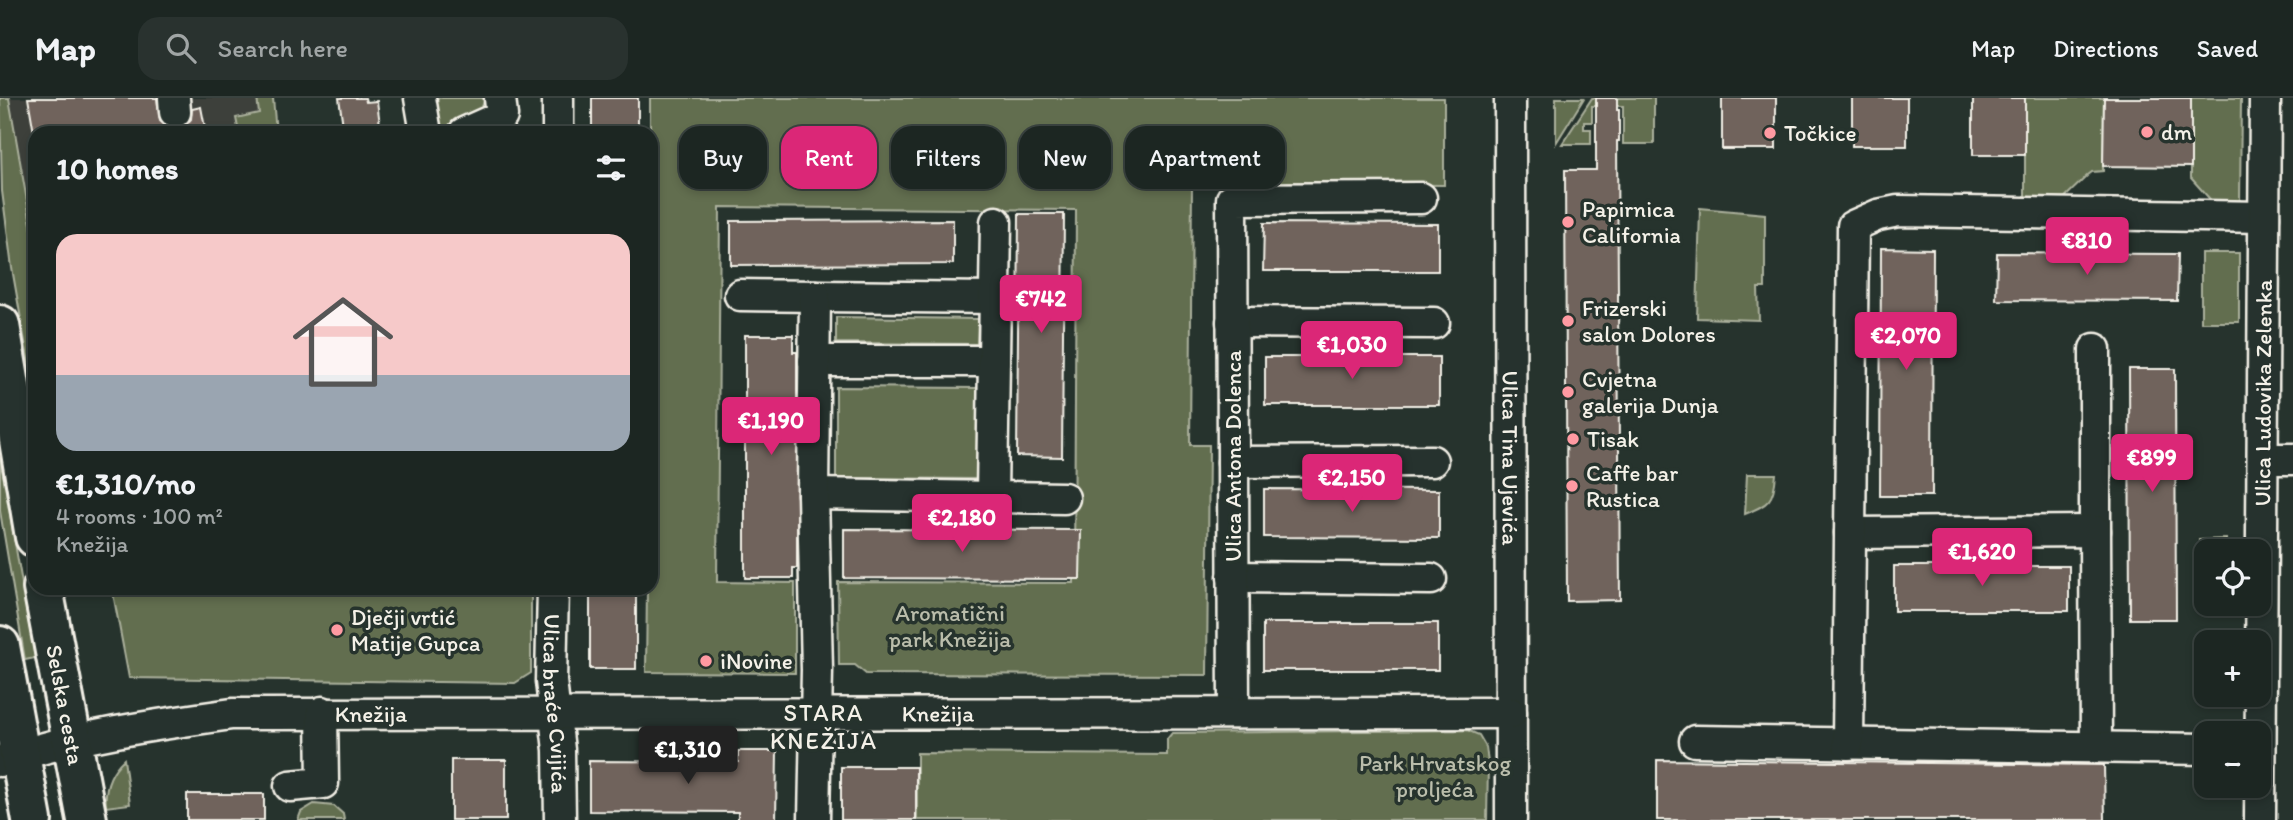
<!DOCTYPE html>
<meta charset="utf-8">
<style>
body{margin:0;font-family:Itim,sans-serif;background:#29322f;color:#f1f3f6;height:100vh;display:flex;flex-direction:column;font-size:26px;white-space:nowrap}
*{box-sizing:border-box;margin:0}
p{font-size:23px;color:#a0a5a5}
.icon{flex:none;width:38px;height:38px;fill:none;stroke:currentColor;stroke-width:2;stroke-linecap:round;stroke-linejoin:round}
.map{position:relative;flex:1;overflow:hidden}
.side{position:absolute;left:28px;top:28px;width:630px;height:469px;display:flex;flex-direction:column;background:#1c2622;border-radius:21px;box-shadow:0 4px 10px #0003,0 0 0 2px #3a4340}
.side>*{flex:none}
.hud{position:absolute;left:679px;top:28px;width:665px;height:63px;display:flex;gap:14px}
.controls{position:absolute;left:2194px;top:441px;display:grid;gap:14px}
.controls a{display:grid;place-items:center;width:77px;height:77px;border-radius:14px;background:#1c2622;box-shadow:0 4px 10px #0003,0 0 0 2px #3a4340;font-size:35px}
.price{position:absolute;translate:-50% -60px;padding:0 16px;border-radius:7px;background:#db2777;color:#fff;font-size:23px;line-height:46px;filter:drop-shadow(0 2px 4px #0008)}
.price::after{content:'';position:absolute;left:50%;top:42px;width:21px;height:16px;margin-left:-10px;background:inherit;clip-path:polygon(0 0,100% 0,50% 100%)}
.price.active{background:#222;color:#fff}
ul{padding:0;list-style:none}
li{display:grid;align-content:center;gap:14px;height:371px;padding:0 28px}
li+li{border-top:2px solid #3a4340}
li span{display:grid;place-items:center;height:217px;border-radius:21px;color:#555}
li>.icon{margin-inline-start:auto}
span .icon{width:126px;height:126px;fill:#fffc;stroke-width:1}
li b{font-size:30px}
h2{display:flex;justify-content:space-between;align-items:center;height:84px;padding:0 28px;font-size:30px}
.pill{padding:0 24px;border-radius:21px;background:#1c2622;box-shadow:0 4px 10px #0003,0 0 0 2px #3a4340;font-size:24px;line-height:63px}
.pill.active{background:#db2777;color:#fff}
header{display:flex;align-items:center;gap:42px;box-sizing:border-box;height:98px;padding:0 35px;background:#1c2622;border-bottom:2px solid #3a4340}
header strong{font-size:33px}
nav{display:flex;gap:38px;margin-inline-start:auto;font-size:24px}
.search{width:490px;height:63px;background:#29322f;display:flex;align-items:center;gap:18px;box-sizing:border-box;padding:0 24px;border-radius:21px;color:#a0a5a5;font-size:26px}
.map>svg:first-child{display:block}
.built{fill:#3c413b}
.green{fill:#626e50;stroke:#abb09c;stroke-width:2}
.building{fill:#6f635c;stroke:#f4f1e8;stroke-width:2}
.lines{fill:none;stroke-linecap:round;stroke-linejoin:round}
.minor-casing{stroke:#f4f1e8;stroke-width:35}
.major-casing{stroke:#f4f1e8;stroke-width:44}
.minor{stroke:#26332d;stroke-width:30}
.major{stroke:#26332d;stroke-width:38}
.poi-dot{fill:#ff9aa2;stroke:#26332d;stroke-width:2.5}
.labels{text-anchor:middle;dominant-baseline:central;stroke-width:7;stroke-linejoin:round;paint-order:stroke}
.poi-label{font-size:23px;fill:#f4f1e8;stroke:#26332d;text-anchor:start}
.street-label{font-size:23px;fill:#f4f1e8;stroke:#26332d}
.park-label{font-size:23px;fill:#babdab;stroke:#26332d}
.neighbourhood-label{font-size:24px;letter-spacing:2px;fill:#f4f1e8;stroke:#26332d}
</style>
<header>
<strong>Map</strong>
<div class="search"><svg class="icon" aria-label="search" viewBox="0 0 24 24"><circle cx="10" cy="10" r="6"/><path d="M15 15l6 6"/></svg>Search here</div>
<nav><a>Map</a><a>Directions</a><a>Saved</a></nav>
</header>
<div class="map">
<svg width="2293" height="722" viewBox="0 0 2293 722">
<rect width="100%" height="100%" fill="#26332d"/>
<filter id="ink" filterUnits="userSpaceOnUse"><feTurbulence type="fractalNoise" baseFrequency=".0143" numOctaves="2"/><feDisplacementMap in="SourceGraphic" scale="14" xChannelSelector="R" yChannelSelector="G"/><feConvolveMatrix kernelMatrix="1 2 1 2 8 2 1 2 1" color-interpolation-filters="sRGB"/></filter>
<g filter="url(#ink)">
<path class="built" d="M0 0H273L276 35H35V170L2 93Z"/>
<path class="green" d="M0 0H9L35 149V301L12 170 2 93Z
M257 0H273L276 35H239L236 20 259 15Z
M428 0H485L480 15 450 32 436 25Z
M650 0H1444V87L1192 85 1190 347H1209L1207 577 866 576 855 567H839L838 484 1074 485 1076 112 720 109 717 484 795 485V575L646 574 647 490H651Z
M1556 0H1584L1556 45Z
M1592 0H1654V46H1623V8H1592V24H1584V31H1591V46H1562Z
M2025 0H2104L2103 73 2092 74 2088 77 2058 106H2025Z
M2191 0H2241L2240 107 2216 108 2191 80Z
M1700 110 1765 116V190H1758L1759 222 1697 220Z
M2201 155H2239V224H2201Z
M836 219 978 221 977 246 836 245Z
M836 289 979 290 978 381 836 380Z
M0 359 35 560 25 562 0 413Z
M1747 376H1776C1774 403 1769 406 1745 416Z
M2226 441V453H2207V479H2199V442Z
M112 490H531V575L515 585 129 580Z
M1467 632 1479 637 1486 649 1488 665 1487 722H917V655L1167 657V641L1172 635Z
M124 661 130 706 106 709C104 689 110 674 124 661Z
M314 706 334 708 343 716 344 722H298L301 714Z"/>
<path class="building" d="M28 0H157L160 23 168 30 177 31 184 29 191 21 192 11 201 9 206 35H34Z
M339 0H365L366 4 377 3 381 35H344Z
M592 0H638V35H592Z
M1596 0H1617V12H1619V43H1617L1620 502 1567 503 1565 72H1596Z
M1722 0H1776V51H1722Z
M1852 0H1907V48H1852Z
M1973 0H2025V57H1973Z
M2104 0H2191V69L2103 68Z
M1019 116H1064L1062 359 1017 358Z
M953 122V166L731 167V123Z
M1264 125 1438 126V173H1263Z
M1881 150 1933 151 1932 398H1880Z
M1997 155 2178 156 2177 203 1996 202Z
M745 237H793V254H797V470H793V480H745Z
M1265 259H1439V307H1265Z
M2129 271H2175L2176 521H2130Z
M1264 391 1439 392V440L1264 439Z
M844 431 1081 432 1080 481 844 480Z
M1894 468H2069V513H1894Z
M590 490H636V571H590Z
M1263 525H1438V572H1263Z
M738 653H777L776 722H738V714L589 713V663L738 664Z
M451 662H506V722H451Z
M1657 662 2104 667 2105 722H1657Z
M841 669H916V722H841Z
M187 696H264V722H187Z"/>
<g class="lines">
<defs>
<g id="minor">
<path d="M174 0 175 14"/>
<path d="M420 0 426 35"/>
<path id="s1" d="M1510 0 1511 722"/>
<path d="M464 35 502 18 500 0"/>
<path d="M558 35V0"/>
<path d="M740 197 995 200"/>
<path d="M1232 224 1434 225"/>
<path d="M2095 251V433"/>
<path d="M814 263H994"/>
<path d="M2263 361H2293"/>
<path d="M1233 364 1432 363"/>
<path d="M813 396 1064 400"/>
<path d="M992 398 996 124"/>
<path d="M1850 435 2095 433 2096 649"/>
<path d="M1233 479 1431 481"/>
<path id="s2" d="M553 490 551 583 559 652 560 722"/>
<path d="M1234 615 1232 101 1421 100"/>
<path d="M1695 643 2207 651"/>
<path d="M1848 646 1853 128 1878 117 1898 113 2264 119"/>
<path id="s3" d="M0 663C76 638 153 627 232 616L1511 615"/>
<path d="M290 688 323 685 322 614"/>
<path d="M814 722 817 572 813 396 815 198"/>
<path id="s4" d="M2260 722 2265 0"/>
</g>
<g id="major">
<path d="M0 227 35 439"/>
<path id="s5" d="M43 490 87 722"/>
<path d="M0 548 32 722"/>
</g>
</defs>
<use href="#minor" class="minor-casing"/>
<use href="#major" class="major-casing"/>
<use href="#minor" class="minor"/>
<use href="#major" class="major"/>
</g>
</g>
<g class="poi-dot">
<circle cx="2147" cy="34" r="7"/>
<circle cx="1770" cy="35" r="7"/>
<circle cx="1568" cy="124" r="7"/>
<circle cx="1568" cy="223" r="7"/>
<circle cx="1568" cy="294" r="7"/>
<circle cx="1573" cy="341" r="7"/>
<circle cx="1572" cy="388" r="7"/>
<circle cx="337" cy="532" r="7"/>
<circle cx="706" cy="563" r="7"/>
</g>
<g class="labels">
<g class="poi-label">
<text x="2161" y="34">dm</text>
<text x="1784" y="35">Točkice</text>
<text x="1582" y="111">Papirnica<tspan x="1582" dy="26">California</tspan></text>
<text x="1582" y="210">Frizerski<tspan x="1582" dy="26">salon Dolores</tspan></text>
<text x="1582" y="281">Cvjetna<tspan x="1582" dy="26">galerija Dunja</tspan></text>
<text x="1587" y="341">Tisak</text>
<text x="1586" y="375">Caffe bar<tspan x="1586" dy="26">Rustica</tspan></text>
<text x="351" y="519">Dječji vrtić<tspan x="351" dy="26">Matije Gupca</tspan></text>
<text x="720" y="563">iNovine</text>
</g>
<g class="street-label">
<text stroke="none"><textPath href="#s4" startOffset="427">Ulica Ludovika Zelenka</textPath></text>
<text transform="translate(1233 358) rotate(-90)">Ulica Antona Dolenca</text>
<text stroke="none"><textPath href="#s1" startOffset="360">Ulica Tina Ujevića</textPath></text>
<text stroke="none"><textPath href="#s5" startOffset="119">Selska cesta</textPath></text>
<text stroke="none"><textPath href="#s2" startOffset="116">Ulica braće Cvijića</textPath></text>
<text stroke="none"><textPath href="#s3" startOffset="376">Knežija</textPath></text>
<text stroke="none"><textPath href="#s3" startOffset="943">Knežija</textPath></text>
</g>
<g class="park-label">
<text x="950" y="515">Aromatični<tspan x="950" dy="26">park Knežija</tspan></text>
<text x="1435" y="665">Park Hrvatskog<tspan x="1435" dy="26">proljeća</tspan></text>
</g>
<g class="neighbourhood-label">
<text x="824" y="614">STARA<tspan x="824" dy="28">KNEŽIJA</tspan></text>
</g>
</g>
</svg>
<div class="controls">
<a><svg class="icon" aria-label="locate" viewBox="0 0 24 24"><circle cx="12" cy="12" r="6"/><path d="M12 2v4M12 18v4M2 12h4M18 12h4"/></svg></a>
<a>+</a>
<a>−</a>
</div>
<b class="price" style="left:2087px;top:179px">€810</b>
<b class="price" style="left:1041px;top:237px">€742</b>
<b class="price" style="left:1906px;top:274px">€2,070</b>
<b class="price" style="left:1352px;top:283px">€1,030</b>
<b class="price" style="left:771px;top:359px">€1,190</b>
<b class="price" style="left:2152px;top:396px">€899</b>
<b class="price" style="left:1352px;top:416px">€2,150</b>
<b class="price" style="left:962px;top:456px">€2,180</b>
<b class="price" style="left:1982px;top:490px">€1,620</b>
<b class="price active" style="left:688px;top:688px">€1,310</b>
<div class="hud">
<a class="pill">Buy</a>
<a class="pill active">Rent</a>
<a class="pill">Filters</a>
<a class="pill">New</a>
<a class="pill">Apartment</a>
</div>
<section class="side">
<h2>10 homes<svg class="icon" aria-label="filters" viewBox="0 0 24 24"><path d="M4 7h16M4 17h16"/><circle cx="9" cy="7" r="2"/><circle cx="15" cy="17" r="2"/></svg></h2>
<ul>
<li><span style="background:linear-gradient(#f6c9c9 65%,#9aa5b1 0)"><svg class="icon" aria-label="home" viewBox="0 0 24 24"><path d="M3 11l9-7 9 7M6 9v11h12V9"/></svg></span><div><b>€1,310/mo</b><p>4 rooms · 100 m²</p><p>Knežija</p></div></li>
</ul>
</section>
</div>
